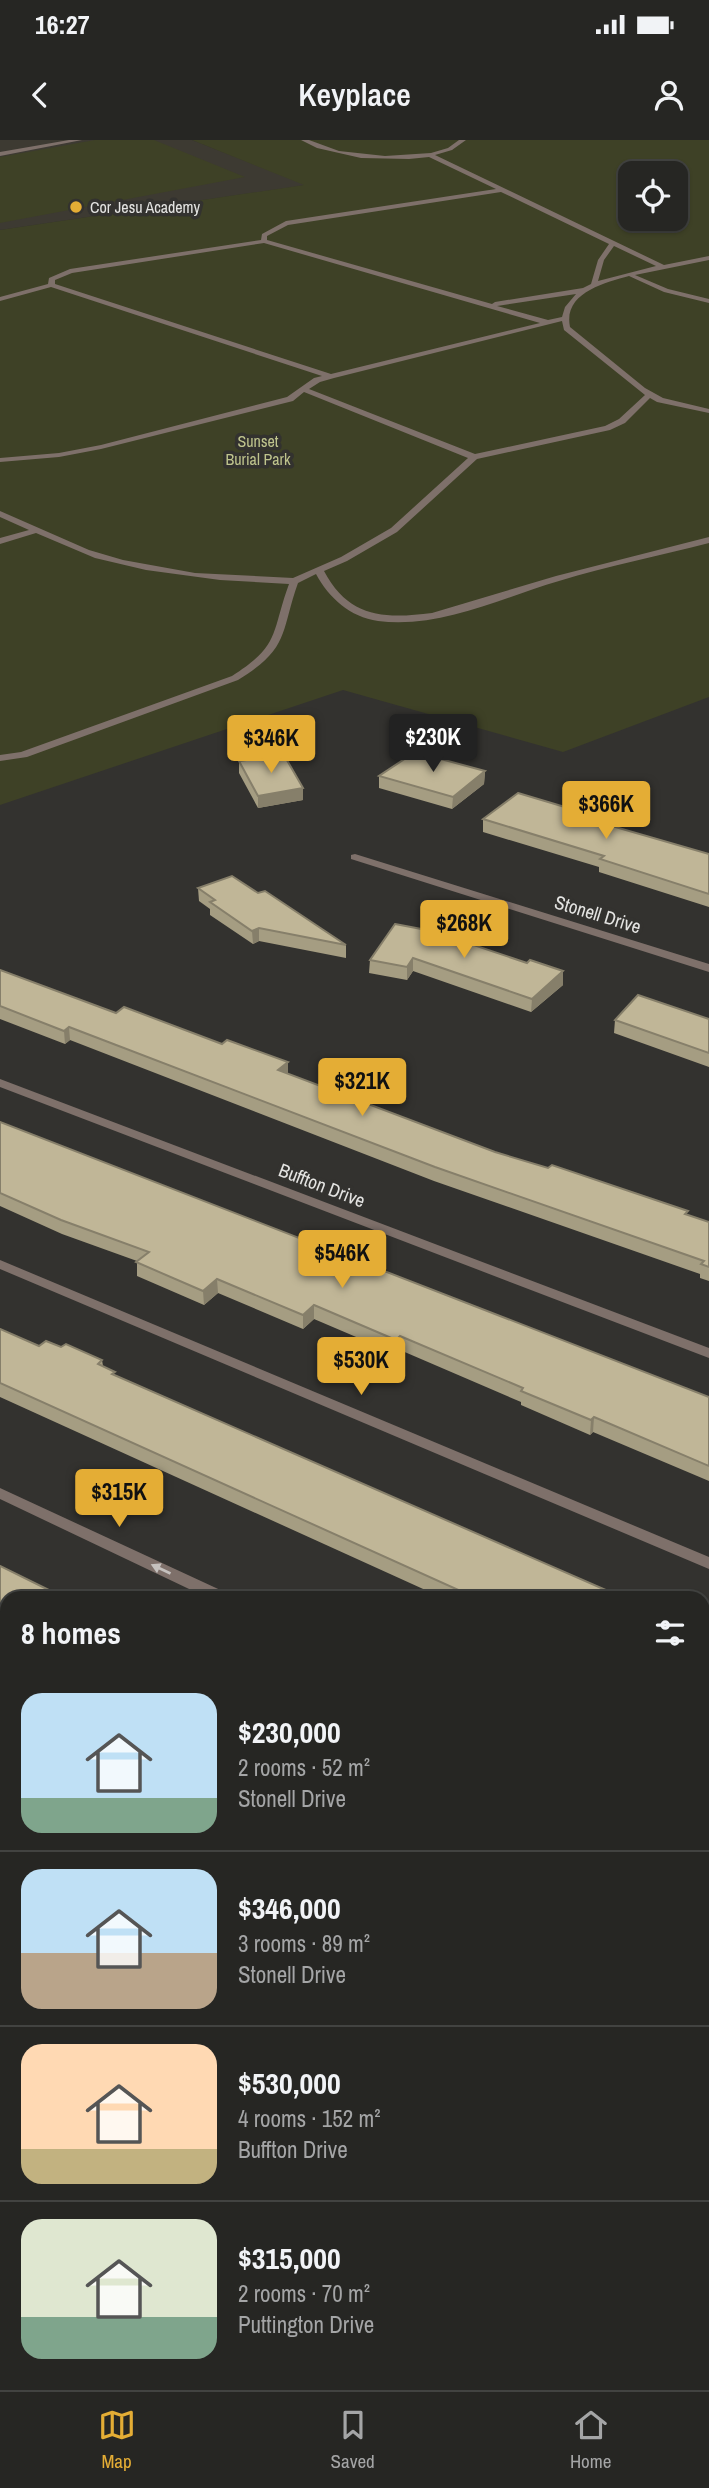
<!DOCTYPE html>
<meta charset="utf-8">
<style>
body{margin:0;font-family:"Archivo Narrow",sans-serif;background:#323230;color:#f1f3f6;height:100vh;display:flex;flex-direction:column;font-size:26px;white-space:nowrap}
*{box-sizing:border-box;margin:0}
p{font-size:23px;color:#a4a5a6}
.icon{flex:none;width:38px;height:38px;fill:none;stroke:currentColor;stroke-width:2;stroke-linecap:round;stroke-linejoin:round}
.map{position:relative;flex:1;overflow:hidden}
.details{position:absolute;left:0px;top:1451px;width:710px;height:800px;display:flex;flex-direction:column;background:#262623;border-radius:21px 21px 0 0;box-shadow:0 2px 5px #0004,0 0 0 2px #424341}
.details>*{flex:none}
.tools{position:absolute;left:618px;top:21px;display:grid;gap:14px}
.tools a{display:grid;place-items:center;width:70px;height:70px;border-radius:14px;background:#262623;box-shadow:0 2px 5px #0004,0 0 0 2px #424341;font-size:35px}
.price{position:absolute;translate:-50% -60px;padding:0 16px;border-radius:7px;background:#e4ad35;color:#111;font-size:23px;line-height:46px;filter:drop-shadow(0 2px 4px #0008)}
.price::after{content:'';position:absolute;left:50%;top:42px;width:21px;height:16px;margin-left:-10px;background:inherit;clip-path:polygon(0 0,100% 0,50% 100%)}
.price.active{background:#222;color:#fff}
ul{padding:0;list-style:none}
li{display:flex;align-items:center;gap:21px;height:175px;padding:0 21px}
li+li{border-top:2px solid #424341}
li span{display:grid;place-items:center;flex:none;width:196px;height:140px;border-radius:21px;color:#555}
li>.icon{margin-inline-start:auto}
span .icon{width:84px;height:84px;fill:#fffc;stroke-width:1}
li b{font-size:30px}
h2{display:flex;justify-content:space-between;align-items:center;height:84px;padding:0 21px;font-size:30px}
.status{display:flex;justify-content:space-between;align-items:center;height:49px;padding:0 35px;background:#262623;direction:ltr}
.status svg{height:19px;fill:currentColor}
header{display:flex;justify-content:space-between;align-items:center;height:91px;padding:0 21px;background:#262623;font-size:32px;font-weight:600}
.tabs{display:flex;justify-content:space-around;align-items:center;height:98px;border-top:2px solid #424341;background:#262623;font-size:19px;color:#a4a5a6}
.tabs a{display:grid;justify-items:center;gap:4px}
.tabs .active{color:#e4ad35}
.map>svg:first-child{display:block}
.built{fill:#3d3a32}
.green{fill:#3e4126;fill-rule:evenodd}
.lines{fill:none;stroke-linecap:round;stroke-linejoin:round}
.lane{fill:#7e706a;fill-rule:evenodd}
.street{fill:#7e706a;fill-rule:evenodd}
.wall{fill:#a59d82}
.shaded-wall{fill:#867f6a}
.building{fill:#c0b697;stroke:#867f6a;stroke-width:2}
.oneway{fill:#c5c1be}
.poi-dot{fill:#e4ad35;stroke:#33322f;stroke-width:2.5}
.labels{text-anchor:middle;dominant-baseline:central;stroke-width:7;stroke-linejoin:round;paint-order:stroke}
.far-poi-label{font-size:16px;fill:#e4e4e2;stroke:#33322f;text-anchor:start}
.far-park-label{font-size:16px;fill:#bfc48d;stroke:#33322f}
.street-label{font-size:19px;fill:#e4e4e2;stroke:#33322f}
</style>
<div class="status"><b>16:27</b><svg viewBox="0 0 49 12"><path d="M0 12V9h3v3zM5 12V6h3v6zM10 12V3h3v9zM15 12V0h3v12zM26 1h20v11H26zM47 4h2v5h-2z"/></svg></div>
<header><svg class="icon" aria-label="back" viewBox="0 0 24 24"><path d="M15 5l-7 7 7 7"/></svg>Keyplace<svg class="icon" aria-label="person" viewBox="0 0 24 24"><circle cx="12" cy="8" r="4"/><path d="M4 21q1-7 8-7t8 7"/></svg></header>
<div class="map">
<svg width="709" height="2250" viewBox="0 0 709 2250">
<rect width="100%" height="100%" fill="#33322f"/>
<path class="built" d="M0 0H192L306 45 0 90Z"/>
<path class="green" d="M95 0H154L245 37 0 83V17Z
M192 0H709V557L563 612 343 550 0 665V90L304 45ZM630 33H676V79H630Z"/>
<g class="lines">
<path class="lane" d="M69 0H82L0 16V12Z
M301 0H309L339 11 385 16 431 13 448 8 459 0H466L452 10 435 15 664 125 709 116V120L635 135 668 149 709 159V163L664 152 629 136C604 143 563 153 570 187L645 248 663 258 709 269V273L657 262 650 258 625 283 610 290 477 319 397 392 347 421 324 431C349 478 384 479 432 473L556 436 709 397V403C659 416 608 426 559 441 501 458 439 489 378 481 350 477 329 458 316 434L298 443C280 494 290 508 238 540L27 617 0 621V615L21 612 232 536C281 505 271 493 289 444L220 440 146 430 95 418 36 393 0 404V398L29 390 0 377V371L89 410 123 420 195 433 293 438 341 417 391 388 468 318 304 252 293 261 101 309 59 317 0 322V318L59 313 101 305 287 257 314 238 322 236 51 147 0 161V157L48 144 49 138 70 129 261 100 262 94 286 81 496 49 429 17 409 19 361 18 317 8ZM501 52 609 104 598 120 591 144 583 148 495 162 492 164 267 100V96L288 85ZM264 103 540 183 331 234 55 144V140L72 133ZM614 106 656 126 598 141 604 120ZM576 154 565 167 562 177 548 180 497 166ZM562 181 564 190 645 255 619 279 605 286 475 314 309 249 320 242 334 238Z
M7 2067V2085L0 2088V2068Z"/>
<path class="street" d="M355 714 709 824V832L351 719V715Z
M0 939 709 1208V1218L0 947Z
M0 1120 709 1417V1429L0 1129Z
M0 1348 229 1454 231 1458H208L0 1359Z
M0 1628 7 1631V1646L0 1643Z
M704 1677 709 1679V1693L704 1691Z
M704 2001 709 2003V2022L704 2020Z
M0 2028 7 2030V2069L0 2067Z
M52 2244H74L75 2250H53Z
M109 2244H142L139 2250H106Z
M393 2244H423L426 2250H396Z"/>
</g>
<path class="wall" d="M239 621 303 648V660L258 668 239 633Z
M485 631 484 644 452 669 379 648V636Z
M595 676V681L709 714V767L599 732V727L483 692V679Z
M198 748 258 753 346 805V818L259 801 253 804 210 775V769L199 761Z
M395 784 563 845 531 872 413 831 407 840 369 833 370 820Z
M0 830 116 873 288 934 495 1012 709 1082V1141L700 1138V1134L434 1041 70 900 65 904 0 879Z
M709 879V927L614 893 615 880Z
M0 982 709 1257V1341L593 1292 590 1295 521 1265V1262L400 1210 396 1214 314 1179 303 1189 218 1153 204 1165 137 1136V1121L62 1094 0 1066Z
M0 1189 39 1206 61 1207 102 1220 103 1226 115 1235 624 1458H443L0 1257Z
M0 1426 7 1458V1516L0 1513Z
M704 1493 709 1495V1579L704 1576Z
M704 1767 709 1770V1873L704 1870Z
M661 2244H704L709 2250H672Z"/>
<path class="shaded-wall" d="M485 631 484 644 452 669 453 657Z
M303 648V660L258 668V656Z
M259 788V801L253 804 252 791Z
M413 818V831L407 840V827Z
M563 831V845L531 872 532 859Z
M69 887 70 900 65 904 64 891Z
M288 922V936L278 930Z
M217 1139 218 1153 204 1165 203 1151Z
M314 1165V1179L303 1189V1175Z
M400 1196V1210L396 1214V1200Z
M594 1277 593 1292 590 1295 591 1280Z"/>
<path class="building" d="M415 612 485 631 453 657 379 636Z
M284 615 303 648 258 656 239 621Z
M518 653 595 676 591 680 709 714V754L600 719 604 716 483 679Z
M232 736 258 753 265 751 346 805 259 788 252 791 210 762 215 760 198 748Z
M395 784 432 791 527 823 530 820 563 831 532 859 413 818 407 827 370 820Z
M0 830 116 873 124 867 222 904 227 900 288 922 278 930 495 1012 548 1028 552 1025 688 1071 685 1074 709 1082V1127L701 1124 704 1121 435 1027 69 887 64 891 0 866Z
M638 855 709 879V913L615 880Z
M0 982 709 1257V1326L594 1277 591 1280 521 1251 523 1248 400 1196 396 1200 314 1165 303 1175 217 1139 203 1151 136 1122 149 1112 61 1080 0 1053Z
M0 1189 39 1206 46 1201 61 1207 66 1204 102 1220 98 1224 115 1232 112 1234 624 1458H476L0 1243Z
M0 1426 65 1458H7V1502L0 1499Z
M704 1493 709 1495V1563L704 1560Z
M704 1767 709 1770V1857L704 1854Z
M704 2142 709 2145V2250H699L688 2244H704Z"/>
<defs><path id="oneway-solid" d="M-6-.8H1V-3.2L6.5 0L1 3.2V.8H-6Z" transform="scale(1.75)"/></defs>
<use class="oneway" href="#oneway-solid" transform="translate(161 1429) rotate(-155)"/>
<circle class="poi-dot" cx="76" cy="67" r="7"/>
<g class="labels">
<g class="far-poi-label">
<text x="90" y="67">Cor Jesu Academy</text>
</g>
<g class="far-park-label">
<text x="258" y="301">Sunset<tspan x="258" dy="18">Burial Park</tspan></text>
</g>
<g class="street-label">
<text transform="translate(598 774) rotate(17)">Stonell Drive</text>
<text transform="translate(322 1045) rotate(21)">Buffton Drive</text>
</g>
</g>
</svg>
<div class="tools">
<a><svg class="icon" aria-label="locate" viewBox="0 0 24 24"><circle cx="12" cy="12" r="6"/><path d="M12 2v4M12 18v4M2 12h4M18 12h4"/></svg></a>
</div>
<b class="price active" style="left:433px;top:634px">$230K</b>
<b class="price" style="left:271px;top:635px">$346K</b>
<b class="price" style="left:606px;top:701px">$366K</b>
<b class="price" style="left:464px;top:820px">$268K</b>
<b class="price" style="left:362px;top:978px">$321K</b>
<b class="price" style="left:342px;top:1150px">$546K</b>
<b class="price" style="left:361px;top:1257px">$530K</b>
<b class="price" style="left:119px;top:1389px">$315K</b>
<section class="details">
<h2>8 homes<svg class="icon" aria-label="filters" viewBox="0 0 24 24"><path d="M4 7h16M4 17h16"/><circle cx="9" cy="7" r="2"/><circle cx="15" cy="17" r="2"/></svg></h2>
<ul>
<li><span style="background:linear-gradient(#bfe0f5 75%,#7fa58c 0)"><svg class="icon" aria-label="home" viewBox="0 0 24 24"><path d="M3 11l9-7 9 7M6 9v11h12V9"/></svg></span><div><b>$230,000</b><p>2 rooms · 52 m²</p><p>Stonell Drive</p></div></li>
<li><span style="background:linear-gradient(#bfe0f5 60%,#b9a48a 0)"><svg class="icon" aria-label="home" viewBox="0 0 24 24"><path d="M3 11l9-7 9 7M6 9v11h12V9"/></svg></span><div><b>$346,000</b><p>3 rooms · 89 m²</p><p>Stonell Drive</p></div></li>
<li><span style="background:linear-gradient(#ffd9b3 75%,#c2b280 0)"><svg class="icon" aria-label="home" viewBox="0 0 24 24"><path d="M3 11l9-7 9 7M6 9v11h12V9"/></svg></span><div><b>$530,000</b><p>4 rooms · 152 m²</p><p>Buffton Drive</p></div></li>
<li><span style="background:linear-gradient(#dfe7d0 70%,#7fa58c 0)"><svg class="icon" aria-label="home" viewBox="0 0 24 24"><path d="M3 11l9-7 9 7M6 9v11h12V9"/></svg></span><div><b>$315,000</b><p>2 rooms · 70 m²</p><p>Puttington Drive</p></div></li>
</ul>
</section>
</div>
<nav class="tabs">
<a class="active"><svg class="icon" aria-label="map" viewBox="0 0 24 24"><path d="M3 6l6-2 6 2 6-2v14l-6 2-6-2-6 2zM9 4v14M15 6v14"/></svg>Map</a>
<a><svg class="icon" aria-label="saved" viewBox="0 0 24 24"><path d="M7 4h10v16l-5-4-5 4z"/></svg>Saved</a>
<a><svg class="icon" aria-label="home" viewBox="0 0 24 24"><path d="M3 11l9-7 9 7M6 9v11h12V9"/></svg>Home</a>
</nav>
